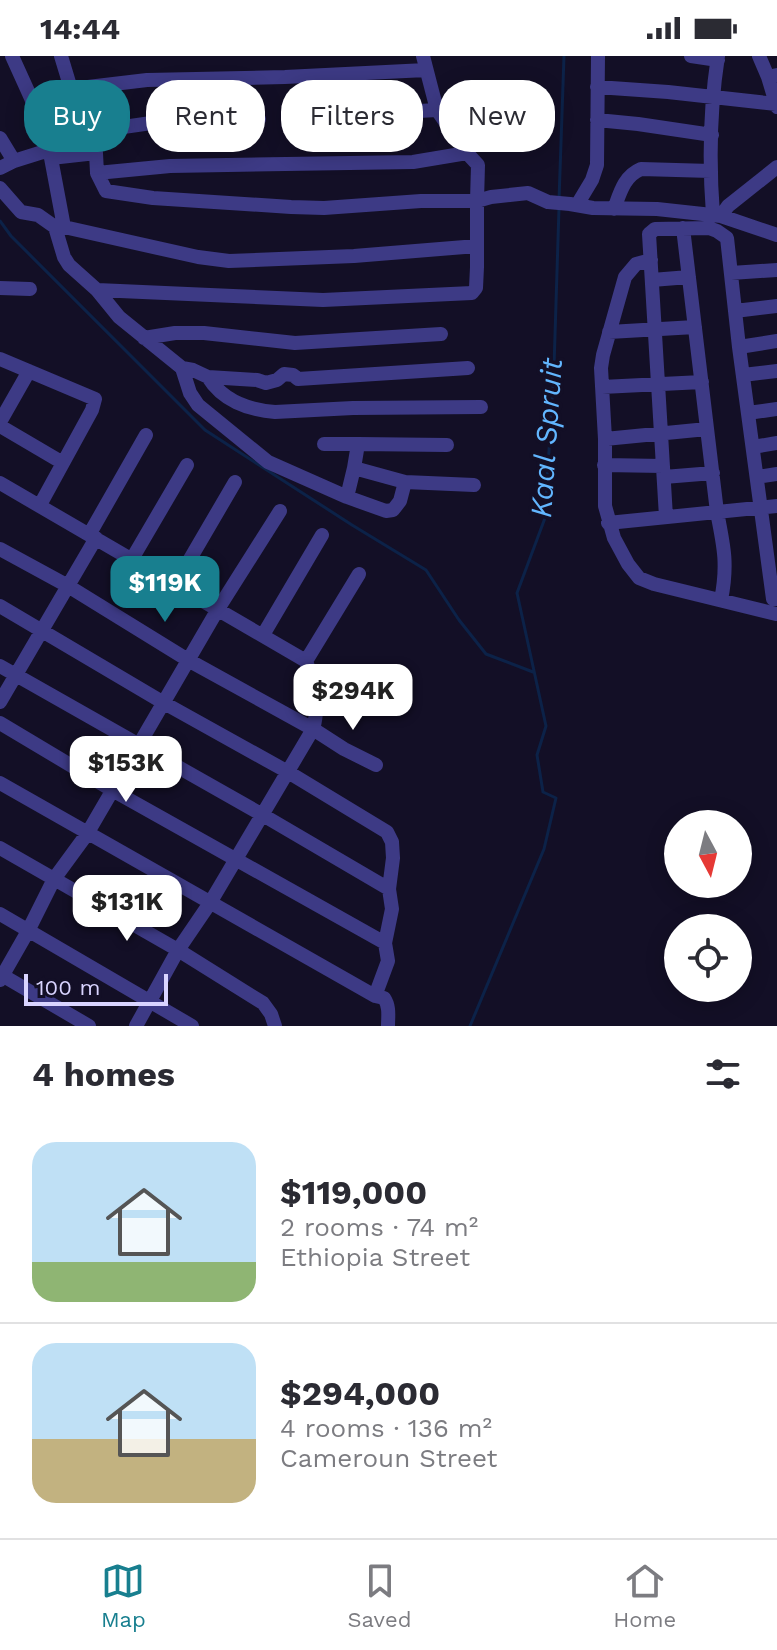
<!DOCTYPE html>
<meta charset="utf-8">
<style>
body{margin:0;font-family:"Work Sans",sans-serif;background:#f7f7f7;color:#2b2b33;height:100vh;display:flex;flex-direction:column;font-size:30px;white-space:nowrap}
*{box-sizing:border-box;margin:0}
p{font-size:26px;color:#7c7c81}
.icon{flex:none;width:44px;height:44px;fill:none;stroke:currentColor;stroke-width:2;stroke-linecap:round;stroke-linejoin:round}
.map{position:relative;height:970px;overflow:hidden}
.panel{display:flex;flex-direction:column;background:#fff;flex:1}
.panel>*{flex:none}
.guide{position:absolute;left:24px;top:24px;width:730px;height:72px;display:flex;gap:16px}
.needle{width:52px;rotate:173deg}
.controls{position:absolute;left:664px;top:754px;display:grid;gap:16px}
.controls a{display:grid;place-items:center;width:88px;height:88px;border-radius:50%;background:#fff;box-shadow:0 4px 20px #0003;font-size:40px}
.scale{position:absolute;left:24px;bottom:20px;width:144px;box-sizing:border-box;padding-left:8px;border:4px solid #d9d4ff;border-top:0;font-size:22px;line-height:28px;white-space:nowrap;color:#d9d4ff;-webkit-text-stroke:6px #130f26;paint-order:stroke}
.price{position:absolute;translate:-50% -68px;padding:0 18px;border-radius:16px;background:#fff;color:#222;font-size:26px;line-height:52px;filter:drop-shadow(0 2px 4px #0008)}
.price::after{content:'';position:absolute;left:50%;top:48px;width:24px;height:18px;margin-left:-12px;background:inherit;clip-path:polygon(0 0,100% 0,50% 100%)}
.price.selected{background:#187f8f;color:#fff}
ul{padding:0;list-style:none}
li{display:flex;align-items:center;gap:24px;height:200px;padding:0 32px}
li+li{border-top:2px solid #e1e1e2}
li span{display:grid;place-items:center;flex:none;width:224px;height:160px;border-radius:24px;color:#555}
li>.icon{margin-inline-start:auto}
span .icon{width:96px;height:96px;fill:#fffc;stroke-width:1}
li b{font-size:34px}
h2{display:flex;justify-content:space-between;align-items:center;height:96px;padding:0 32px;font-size:34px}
.tag{padding:0 28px;border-radius:32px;background:#fff;box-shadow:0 4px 20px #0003;font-size:28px;line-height:72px}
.tag.selected{background:#187f8f;color:#fff}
.status{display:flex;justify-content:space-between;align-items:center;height:56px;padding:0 40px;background:#fff;direction:ltr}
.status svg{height:22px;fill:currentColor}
.tab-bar{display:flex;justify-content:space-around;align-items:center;height:112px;border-top:2px solid #e1e1e2;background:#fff;font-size:22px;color:#7c7c81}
.tab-bar a{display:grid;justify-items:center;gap:4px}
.tab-bar .selected{color:#187f8f}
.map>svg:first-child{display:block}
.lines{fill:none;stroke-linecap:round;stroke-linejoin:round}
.stream{stroke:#0c2248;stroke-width:3}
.minor{stroke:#3d3a85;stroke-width:14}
.labels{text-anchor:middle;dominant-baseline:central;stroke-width:7;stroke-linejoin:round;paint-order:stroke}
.water-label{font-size:30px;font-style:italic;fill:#62b6ff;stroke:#130f26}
</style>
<div class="status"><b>14:44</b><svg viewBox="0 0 49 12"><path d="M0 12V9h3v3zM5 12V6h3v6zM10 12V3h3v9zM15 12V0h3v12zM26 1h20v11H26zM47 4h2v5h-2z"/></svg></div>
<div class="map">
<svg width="777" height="970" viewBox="0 0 777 970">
<rect width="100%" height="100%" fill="#130f26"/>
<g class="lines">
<path class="stream" d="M559 144 564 0
M0 165 11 180 205 374 352 469 426 514 459 564 486 598 533 616
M470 970 544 793 556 742 543 736 537 699 546 670 517 537 545 462 554 311 559 152"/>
<path class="minor" d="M12 0 31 42 51 102 96 97 97 117 106 135 153 142 291 151 324 152 421 145H477V211L476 232 472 237 323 244 97 234
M61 0 71 33 96 97
M423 0 437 54 467 97 478 109 477 145 491 141 528 137 548 146 570 148 593 152 657 153 721 160
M691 0 718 4
M759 0 768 21
M777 19 768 21 777 51
M597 31 668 36 776 48
M71 33 147 24 285 21 426 14
M292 62 437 54
M597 64 638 68 712 79
M89 76 158 66 259 63
M0 82 14 105 0 112
M51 102 64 171
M14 105 49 94
M777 111 728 150 721 160 777 179
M97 117 170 110 413 106 467 97
M0 132 21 156 38 159 55 171 64 201 69 209 97 234 119 261 182 312 190 337 198 349 268 406 347 441 386 455 393 454 400 445 405 426 474 429
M577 149 592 124 597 109 598 0
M614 153C620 137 624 120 641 113L711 115
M713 159C709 107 710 52 718 0
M55 171H64L198 201 229 205 354 200 477 190
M683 172 717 456C724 491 728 509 721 544
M651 204 636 208 625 221 603 299 601 312 605 383V450L614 482 628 508 639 522 654 528 776 558
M731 217 777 214
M652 224 689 221
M0 232 30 233
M735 255 777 250
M609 276 695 271
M144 282 175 277H204L295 287 441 278
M739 291 777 285
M0 303 95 343 92 354 40 449
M182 312 193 314 208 321 257 324 266 327 277 324 284 318 293 319 298 323 468 312
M743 319 777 315
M208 321C222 344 248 354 275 356L353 352 481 351
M602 331 702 326
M748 357 777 353
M0 366 29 315
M0 370 63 407
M605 383 707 373
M324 388H358
M753 391 777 387
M604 409 663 410
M354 412 358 388 447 389
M664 421 713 417
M757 421 777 418
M0 427 306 605C314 627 320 650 313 673L210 847 178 894 136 970
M347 441 354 412 405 426
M666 461 649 178 655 173 709 172 717 175 727 182 739 291 773 543H777
M608 467 777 450
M89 479 146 379
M0 493 68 530 188 604 313 673 344 693 376 709
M132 503 187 409
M176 527 235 426
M0 550 164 647 288 716 387 776 392 786 393 802 389 833 392 853 385 887 388 905 375 940 384 942C390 951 388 960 388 970
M263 579 322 479
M306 605 359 518
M0 610 261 758 389 833
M0 646 96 482
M0 667 112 734 385 887
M0 727 375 940
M0 792 178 894 263 947 271 958 275 970
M0 858 192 970
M0 918 89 970
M0 924 28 875 54 823 87 778 218 553 280 455"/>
</g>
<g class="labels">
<g class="water-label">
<text transform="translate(546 382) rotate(-86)">Kaal Spruit</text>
</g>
</g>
</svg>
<div class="controls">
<a><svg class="needle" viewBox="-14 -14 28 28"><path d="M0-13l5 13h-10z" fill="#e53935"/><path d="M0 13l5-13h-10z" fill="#7c7c81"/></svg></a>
<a><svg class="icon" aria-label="locate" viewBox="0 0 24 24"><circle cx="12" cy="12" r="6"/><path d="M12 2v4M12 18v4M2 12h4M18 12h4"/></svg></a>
</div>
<div class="scale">100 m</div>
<b class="price selected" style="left:165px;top:568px">$119K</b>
<b class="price" style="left:353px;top:676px">$294K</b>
<b class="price" style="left:126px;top:748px">$153K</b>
<b class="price" style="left:127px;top:887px">$131K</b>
<div class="guide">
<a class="tag selected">Buy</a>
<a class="tag">Rent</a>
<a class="tag">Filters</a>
<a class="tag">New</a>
</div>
</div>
<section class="panel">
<h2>4 homes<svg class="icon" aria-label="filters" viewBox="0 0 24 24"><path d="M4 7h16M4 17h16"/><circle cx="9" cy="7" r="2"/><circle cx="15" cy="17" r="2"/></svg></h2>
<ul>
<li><span style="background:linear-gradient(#bfe0f5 75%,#8fb573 0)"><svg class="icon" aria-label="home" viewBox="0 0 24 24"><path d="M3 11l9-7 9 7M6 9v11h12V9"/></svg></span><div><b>$119,000</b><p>2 rooms · 74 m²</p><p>Ethiopia Street</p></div></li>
<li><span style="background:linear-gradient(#bfe0f5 60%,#c2b280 0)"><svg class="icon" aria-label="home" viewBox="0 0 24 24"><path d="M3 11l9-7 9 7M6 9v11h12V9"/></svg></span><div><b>$294,000</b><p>4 rooms · 136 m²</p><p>Cameroun Street</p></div></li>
</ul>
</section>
<nav class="tab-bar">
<a class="selected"><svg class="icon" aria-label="map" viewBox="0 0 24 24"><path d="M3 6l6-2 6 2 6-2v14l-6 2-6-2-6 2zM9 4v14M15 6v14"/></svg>Map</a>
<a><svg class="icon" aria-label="saved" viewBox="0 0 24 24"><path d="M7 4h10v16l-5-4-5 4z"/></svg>Saved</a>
<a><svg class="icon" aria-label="home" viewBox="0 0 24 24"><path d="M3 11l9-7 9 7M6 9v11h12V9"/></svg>Home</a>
</nav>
